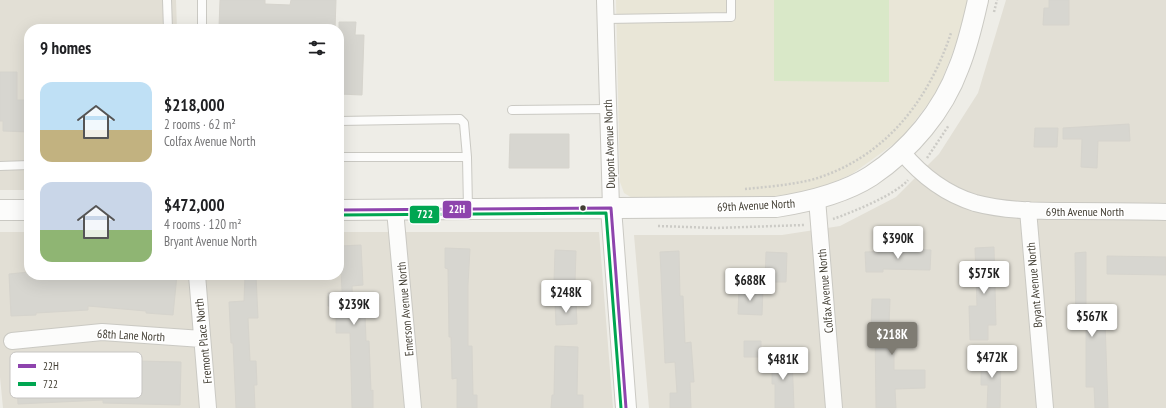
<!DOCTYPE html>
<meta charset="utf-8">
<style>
body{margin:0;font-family:"PT Sans Narrow",sans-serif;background:#f2f2f2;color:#202124;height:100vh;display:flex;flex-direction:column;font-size:15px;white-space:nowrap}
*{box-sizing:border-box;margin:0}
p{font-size:13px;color:#757577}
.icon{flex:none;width:22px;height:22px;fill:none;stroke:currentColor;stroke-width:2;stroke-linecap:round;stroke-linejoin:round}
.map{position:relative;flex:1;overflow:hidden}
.panel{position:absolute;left:24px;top:24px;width:320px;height:256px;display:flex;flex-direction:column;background:#fff;border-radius:16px;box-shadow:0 4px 16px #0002}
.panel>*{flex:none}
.price{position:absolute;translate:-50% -34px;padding:0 9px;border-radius:4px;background:#fff;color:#222;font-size:13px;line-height:26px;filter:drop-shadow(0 1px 2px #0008)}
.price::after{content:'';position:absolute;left:50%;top:24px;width:12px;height:9px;margin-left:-6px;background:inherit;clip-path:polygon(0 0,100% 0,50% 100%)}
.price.on{background:#7f7c73;color:#fff}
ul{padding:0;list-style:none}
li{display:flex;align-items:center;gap:12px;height:100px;padding:0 16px}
li span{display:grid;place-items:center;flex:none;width:112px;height:80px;border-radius:12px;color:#555}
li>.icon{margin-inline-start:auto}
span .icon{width:48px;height:48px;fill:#fffc;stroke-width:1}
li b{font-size:17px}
h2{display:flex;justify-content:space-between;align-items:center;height:48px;padding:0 16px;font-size:17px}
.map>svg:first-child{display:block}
.residential{fill:#e2dfd5}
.education{fill:#e9e6d7}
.green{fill:#d9e8c8}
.building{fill:#d7d6d0;stroke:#d6d4cd}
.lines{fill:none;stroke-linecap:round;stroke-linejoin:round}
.service-casing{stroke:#cac9c3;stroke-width:10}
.minor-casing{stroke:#cac9c3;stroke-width:18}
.tertiary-casing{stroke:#cac9c3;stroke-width:22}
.path{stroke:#cccbc6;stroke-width:2.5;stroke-dasharray:2 2;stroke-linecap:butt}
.service{stroke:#fcfcfb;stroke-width:8}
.minor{stroke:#fcfcfb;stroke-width:16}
.tertiary{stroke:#fcfcfb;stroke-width:20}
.bus-1-casing{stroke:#fff;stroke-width:6}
.bus-2-casing{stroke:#fff;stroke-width:6}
.bus-1{stroke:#8e44ad;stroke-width:3}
.bus-2{stroke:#00a651;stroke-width:3}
.bus-dot{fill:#433f34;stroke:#fff;stroke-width:1.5}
.labels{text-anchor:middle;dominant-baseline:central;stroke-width:3;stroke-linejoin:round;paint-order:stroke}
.street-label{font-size:12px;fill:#433f34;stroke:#fff}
.key{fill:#fff;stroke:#c7c5c2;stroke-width:1}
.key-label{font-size:11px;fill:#433f34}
.line-badge{stroke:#fff;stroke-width:1.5}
.badge-label{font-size:11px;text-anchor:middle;font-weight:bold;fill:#fff}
</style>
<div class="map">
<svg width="1166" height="408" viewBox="0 0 1166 408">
<rect width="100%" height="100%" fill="#eeede7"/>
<path class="residential" d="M0 0H176L177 29H29V190H0Z
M1006 0H1166V408H649L634 235H782L840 226 896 197 939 154 978 93Z
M0 232H29V275H339V232H599L613 408H3L0 377Z"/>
<path class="education" d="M616 0H969L960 34 937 92 902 138 852 174 807 194 769 198 634 199 624 193 620 182Z"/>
<path class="green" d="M774 0H889V82L774 81Z"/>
<path class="building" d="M220 0H265V4L290 5 291 0H336L335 29 219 27Z
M1049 0H1069V25H1043L1044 8H1049Z
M339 22H356L355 35H364L362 95 339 94Z
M0 72H17V100H29V132L3 131V121H0Z
M1129 124 1130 141H1098L1097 168 1081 167 1082 139H1063V128Z
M1035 128H1058L1057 147H1034Z
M510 134H569V168H509Z
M361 245 363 285 352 286 353 313H365L366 341H369L371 391 373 390V408H352L350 333H336V306H328V293L342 292 340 246Z
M994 247 996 325H988V340H970L969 306H977L975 248Z
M445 248 470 249 468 285V346H472L473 395H477V408H457V378L452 379 451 337H449L448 269 445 268Z
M901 249 931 250 930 270 883 269V272H866L865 252 901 251Z
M555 250 576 251 575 283 554 282Z
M679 251 680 296H683L685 343 691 342 694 382H690L691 408H670V393H677L675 362 665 363 660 252Z
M766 252 787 253 786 282H765Z
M1086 252V321H1105L1108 408H1095L1094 387H1086V329H1076L1075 253Z
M1107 256 1166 257V275L1107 274Z
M29 272V275H177L173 315 146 313V311L88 306V310L36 313V315L11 316 9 274Z
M245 275H256L258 318H248L250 361H256L257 385H254L255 408H236L233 343H231L229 302 244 301Z
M739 288 763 289 762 315 738 314Z
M872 299H890L889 325H918V341H894V370H925V388L895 389 896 408H876L875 329H871Z
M576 302 577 324 556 325 555 303Z
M744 341H761V357H744Z
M555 346 578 347 577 395H583V408H551L552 395H554Z
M981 355H1001L1000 408H987L988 385H981Z
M772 356H792L794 408H775V384H772Z
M93 357V360L181 362 180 405 103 403V400L18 404 16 362Z"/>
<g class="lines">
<defs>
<path id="service" d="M167 0 168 29
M202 0V29
M606 19 731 17V0
M512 110 608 109
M339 121 460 119 464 123 467 157
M339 157H467L468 209
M0 166 29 165"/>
<path id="minor" d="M605 0 611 208
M902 152C921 175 946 194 975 203 1005 211 1038 211 1069 211 1101 211 1134 211 1166 212
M817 199 834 408
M395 210 413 408
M1028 210 1045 408
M197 275 208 408
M12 341 102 332 202 339"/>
<path id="tertiary" d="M611 208 626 408
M0 210H29
M339 210 776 207C808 202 843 194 871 176 910 150 943 111 959 67 968 45 973 22 978 0"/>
</defs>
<use href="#service" class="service-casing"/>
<use href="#minor" class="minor-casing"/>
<use href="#tertiary" class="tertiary-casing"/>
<path class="path" d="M994 12 997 0
M927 158 949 125
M745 189C766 187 789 185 811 180 884 159 928 102 951 33
M833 219C853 212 895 195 908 180
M658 226 716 228 805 225"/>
<use href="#service" class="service"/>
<use href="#minor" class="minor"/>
<use href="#tertiary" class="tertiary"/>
<defs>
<path id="bus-1" d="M339 210 611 208 626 408"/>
<path id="bus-2" d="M339 215 606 213 621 408"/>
</defs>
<use href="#bus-1" class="bus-1-casing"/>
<use href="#bus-2" class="bus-2-casing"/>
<use href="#bus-1" class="bus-1"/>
<use href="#bus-2" class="bus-2"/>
</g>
<circle class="bus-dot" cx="583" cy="208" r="3.5"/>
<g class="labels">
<g class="street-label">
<text transform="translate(609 144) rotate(-92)">Dupont Avenue North</text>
<text transform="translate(756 205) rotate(-3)">69th Avenue North</text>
<text x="1085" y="211">69th Avenue North</text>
<text transform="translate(1034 285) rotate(-95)">Bryant Avenue North</text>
<text transform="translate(825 291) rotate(-95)">Colfax Avenue North</text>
<text transform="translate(405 309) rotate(-95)">Emerson Avenue North</text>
<text transform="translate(131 335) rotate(3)">68th Lane North</text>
<text transform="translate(203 341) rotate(-96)">Fremont Place North</text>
</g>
</g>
<rect x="10" y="352" width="132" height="46" rx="6" class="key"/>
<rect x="18" y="364" width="18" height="4" fill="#8e44ad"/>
<rect x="18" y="382" width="18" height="4" fill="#00a651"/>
<g class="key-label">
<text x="43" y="370">22H</text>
<text x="43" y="388">722</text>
</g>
<g class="line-badge">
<rect x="442" y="200" width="30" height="19" rx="4" fill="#8e44ad"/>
<rect x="409" y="205" width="31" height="19" rx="4" fill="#00a651"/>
</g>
<g class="badge-label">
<text x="457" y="213">22H</text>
<text x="425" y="218">722</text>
</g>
</svg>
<b class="price" style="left:898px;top:260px">$390K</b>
<b class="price" style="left:984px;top:295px">$575K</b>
<b class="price" style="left:750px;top:302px">$688K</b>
<b class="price" style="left:566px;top:314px">$248K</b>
<b class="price" style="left:354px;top:326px">$239K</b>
<b class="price" style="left:1092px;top:338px">$567K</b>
<b class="price on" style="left:892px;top:356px">$218K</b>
<b class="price" style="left:992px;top:379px">$472K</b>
<b class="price" style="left:783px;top:381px">$481K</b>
<section class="panel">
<h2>9 homes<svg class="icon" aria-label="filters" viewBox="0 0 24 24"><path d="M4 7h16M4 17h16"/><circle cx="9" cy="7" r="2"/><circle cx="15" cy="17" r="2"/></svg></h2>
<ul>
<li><span style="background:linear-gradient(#bfe0f5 60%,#c2b280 0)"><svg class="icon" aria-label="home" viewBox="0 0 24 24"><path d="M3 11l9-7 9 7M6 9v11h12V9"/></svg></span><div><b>$218,000</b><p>2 rooms · 62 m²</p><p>Colfax Avenue North</p></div></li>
<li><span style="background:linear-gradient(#c9d6e8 60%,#8fb573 0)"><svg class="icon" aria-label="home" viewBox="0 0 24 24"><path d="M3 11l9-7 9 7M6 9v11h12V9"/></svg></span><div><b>$472,000</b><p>4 rooms · 120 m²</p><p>Bryant Avenue North</p></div></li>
</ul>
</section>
</div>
